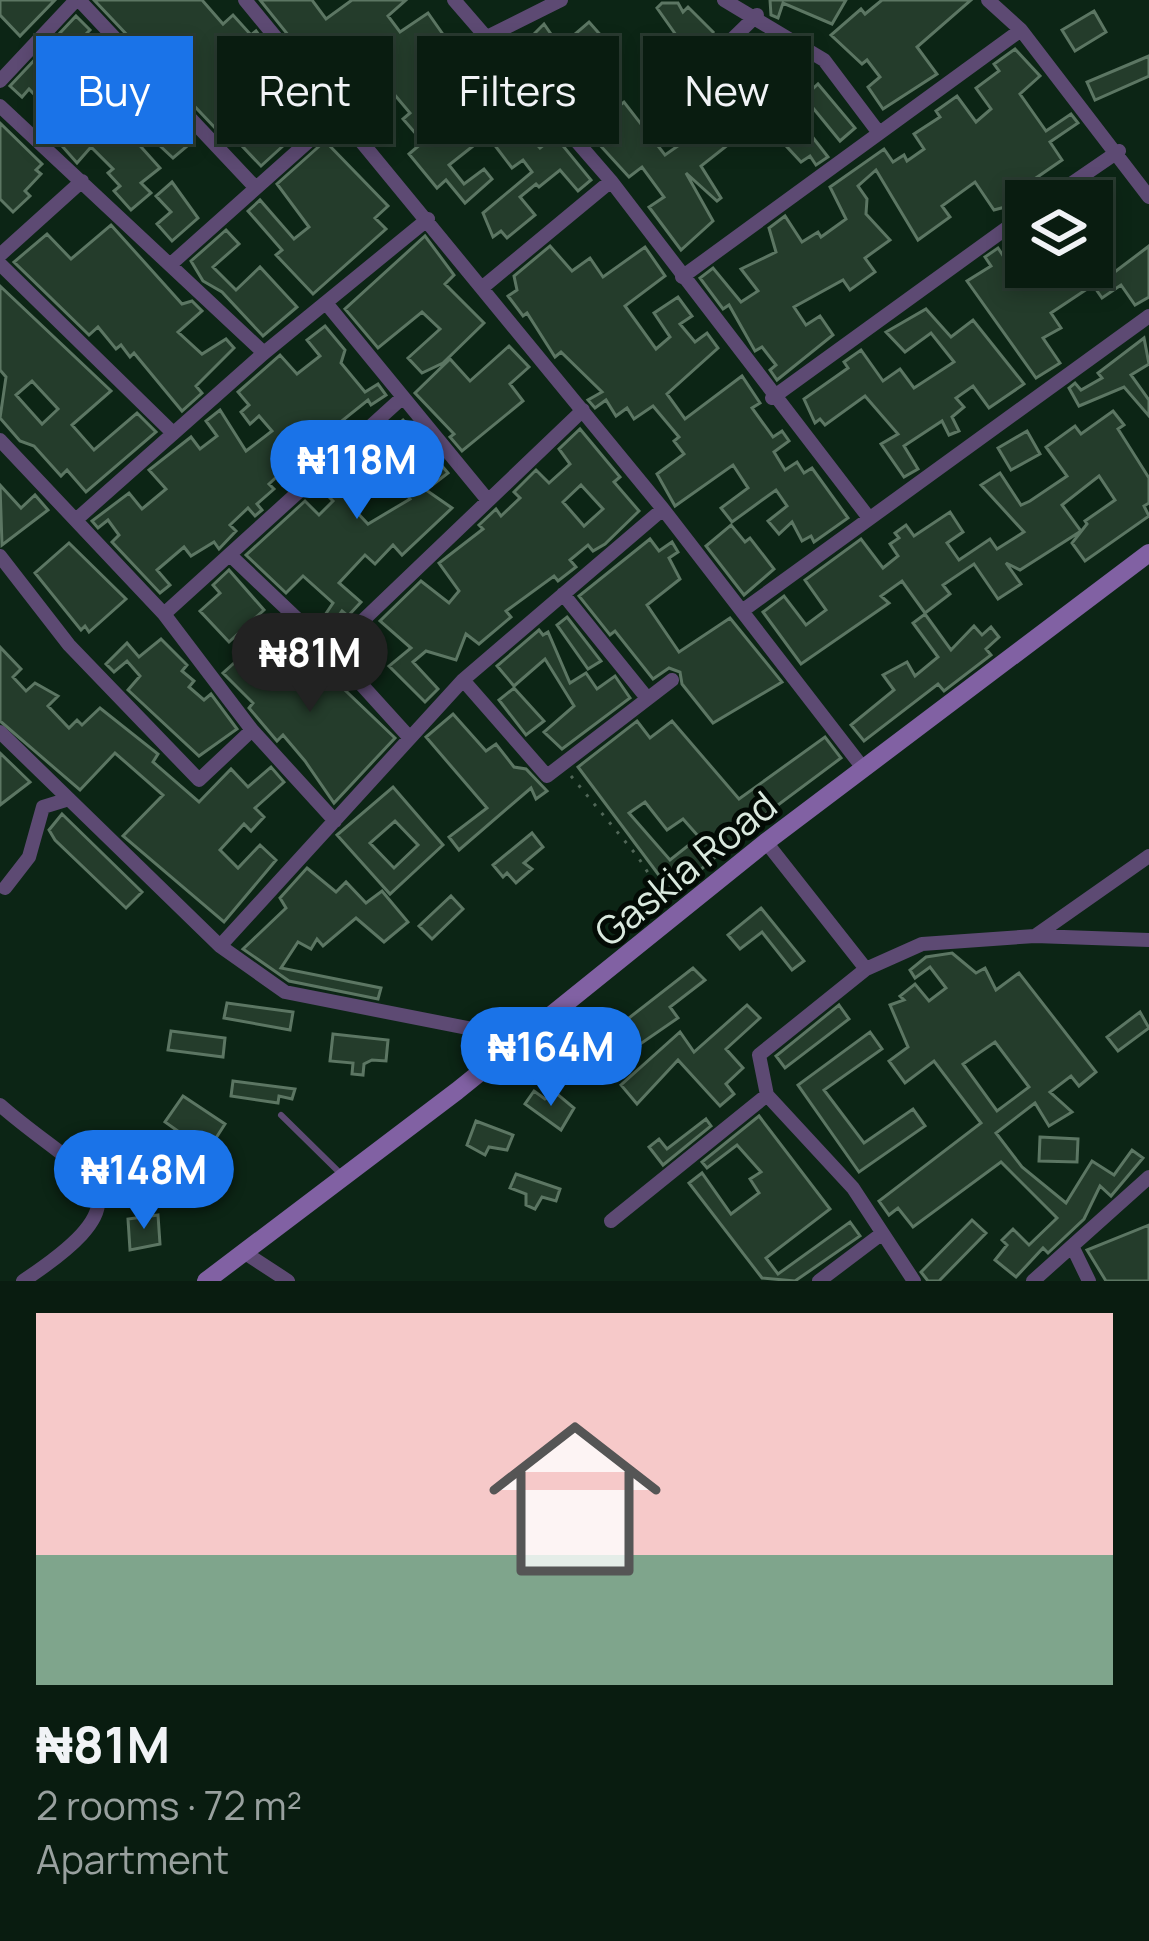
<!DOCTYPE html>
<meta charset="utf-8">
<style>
body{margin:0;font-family:Manrope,sans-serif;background:#17291e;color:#f1f3f6;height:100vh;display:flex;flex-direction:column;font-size:45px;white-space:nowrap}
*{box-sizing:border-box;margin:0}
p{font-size:39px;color:#99a19f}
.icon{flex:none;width:66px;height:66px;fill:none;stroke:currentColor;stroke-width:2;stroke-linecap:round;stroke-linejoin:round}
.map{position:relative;height:1281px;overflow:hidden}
.sheet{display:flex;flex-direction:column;background:#091c10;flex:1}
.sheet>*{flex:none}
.top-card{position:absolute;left:36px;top:36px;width:1077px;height:108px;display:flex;gap:24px}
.fabs{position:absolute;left:1005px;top:180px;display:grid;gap:24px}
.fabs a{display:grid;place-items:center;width:108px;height:108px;border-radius:0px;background:#091c10;box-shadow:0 6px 18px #0003,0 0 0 3px #293a30;font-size:60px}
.price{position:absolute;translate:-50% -102px;padding:0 27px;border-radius:42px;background:#1a73e8;color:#fff;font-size:39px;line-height:78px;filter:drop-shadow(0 3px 6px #0008)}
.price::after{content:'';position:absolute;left:50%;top:72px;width:36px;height:27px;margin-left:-18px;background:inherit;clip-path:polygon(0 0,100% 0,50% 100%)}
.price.active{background:#222;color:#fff}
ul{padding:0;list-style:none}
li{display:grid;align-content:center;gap:24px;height:636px;padding:0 36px}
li+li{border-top:3px solid #293a30}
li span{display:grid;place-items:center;height:372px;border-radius:0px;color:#555}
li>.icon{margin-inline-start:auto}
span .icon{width:216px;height:216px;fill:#fffc;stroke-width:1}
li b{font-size:51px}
.chip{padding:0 42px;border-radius:0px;background:#091c10;box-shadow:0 6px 18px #0003,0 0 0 3px #293a30;font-size:42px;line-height:108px}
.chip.active{background:#1a73e8;color:#fff}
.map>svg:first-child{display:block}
.building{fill:#243c2b;stroke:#5c7663;stroke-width:3;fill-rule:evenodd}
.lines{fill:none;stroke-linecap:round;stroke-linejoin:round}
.path{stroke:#506657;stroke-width:3;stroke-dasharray:3 9;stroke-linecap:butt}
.service{stroke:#5d4a73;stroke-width:6}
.minor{stroke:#5d4a73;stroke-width:14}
.secondary{stroke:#8161a3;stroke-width:18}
.labels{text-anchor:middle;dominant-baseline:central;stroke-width:10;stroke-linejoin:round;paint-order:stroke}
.street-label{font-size:39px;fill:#dae9de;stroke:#030b05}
</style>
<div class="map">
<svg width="1149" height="1281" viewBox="0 0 1149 1281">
<rect width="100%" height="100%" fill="#0c2515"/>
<path class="building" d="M0 0H55L20 36 0 15Z
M94 0H202L223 24 233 15 251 35 256 31 277 59 269 66 319 113 261 166 224 127 218 131Z
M260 0H312L326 19 352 0H406L388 16 400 32 428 13 480 87 486 81 514 119 531 106 544 121 527 134 540 148 555 136 591 180 578 191 560 170 539 187 536 184 520 197 535 215 507 238 501 231 493 237 483 213 532 172 523 160 512 168 487 135 449 165 464 184 484 169 492 179 465 203 446 180 437 188 409 154 423 142 403 119 410 113 378 75 382 72 356 35 320 60 317 55 309 61Z
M770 0H846L832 24 783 3 778 18 771 15Z
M882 0H971L917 47 937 74 883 109 868 87 880 77 867 60 862 64 831 35 861 9 865 14Z
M662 3H678L683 12 688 7 713 32 683 62 666 45 676 35 657 8Z
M1094 11 1106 32 1075 51 1062 30Z
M76 16 90 30 85 35 114 60 95 82 128 114 146 94 192 142 173 158 143 130 134 139 160 168 141 183 151 193 131 210 114 191 120 186 108 173 113 169 91 147 77 163 47 129 52 113 29 89 22 97 10 86Z
M589 22 620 57 562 104 540 66 532 72 515 53 544 24 560 47Z
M752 41 794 75 777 89 738 57Z
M1015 49 1040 76 1020 94 1046 131 1071 114 1078 123 1050 142 1062 160 1036 178 1040 184 1005 207 994 210 975 182 942 206 950 217 918 240 876 170 858 186 867 199 866 214 890 240 865 258 875 272 850 290 843 280 794 307 806 325 820 316 833 335 777 380 770 370 776 365 762 347 755 351 729 305 723 309 700 278 713 268 741 302 758 291 741 269 776 252 769 228 785 216 802 242 818 232 821 237 846 219 830 187 884 149 893 162 904 155 907 161 924 149 914 134 940 117 936 111 957 96 976 122 991 109 976 88 999 71 994 64Z
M1149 56V76L1095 100 1087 82Z
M818 84 855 128 840 141 804 97Z
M608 93 619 106 624 102 665 155 685 141 664 115 684 102 714 137 720 132 729 144 701 166 721 198 717 201 686 173 713 221 681 250 649 207 664 197 642 167 629 177 576 119Z
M793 112 828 157 816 165 810 156 801 162 775 134 774 127Z
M0 123 42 164 36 170 41 174 25 191 30 196 13 212 0 199Z
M325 141 388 206 375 218 386 229 313 294 276 255 282 250 248 211 260 200 294 239 309 227 277 184Z
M172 182 198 218 172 241 157 224 171 212 156 196Z
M111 225 182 304 192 301 202 311 178 332 202 354 226 339 234 348 196 386 202 393 182 411 134 353 130 357 121 345 116 349 98 327 89 335 14 262 47 234 71 259Z
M226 230 239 244 213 267 236 290 260 267 297 307 263 336 222 292 203 281 191 261Z
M425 236 454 275 445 284 484 323 443 363 422 373 408 358 440 329 422 312 378 348 345 309Z
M550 246 572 271 590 258 603 277 645 247 665 276 625 306 656 349 670 337 654 313 678 297 692 316 680 324 695 342 707 333 718 348 667 394 685 419 742 376 760 403 752 408 773 437 782 431 789 441 774 452 785 470 797 462 804 473 812 468 848 518 814 542 811 536 802 541 792 522 779 534 768 521 787 506 776 490 732 522 721 508 748 488 733 465 675 506 657 474 684 454 674 441 679 437 653 406 634 419 627 408 616 416 606 400 595 408 588 400 602 392 561 352 555 357 527 313 523 316 508 296 517 290 514 276Z
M1149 246V297L1135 305 1121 285 1102 298 1093 285 1051 313 1061 328 1043 338 1060 363 1036 378 967 281 991 266 985 257 998 248 1008 263 1026 249V267H1045L1057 285 1092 267V254L1108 277Z
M0 286 111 391 72 425 94 450 137 413 156 432 86 492 67 470 61 476 34 446 20 441 0 418 6 377 0 370ZM32 381 58 409 42 424 16 395Z
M926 309 951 337 973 320 1024 384 989 408 973 386 956 398 964 407 952 417 959 431 949 435 942 421 904 446 918 469 904 477 881 444 898 434 865 396 825 425 820 419 815 423 804 399 848 368 844 362 861 350 883 381 900 369 914 388 954 362 931 333 905 352 886 332Z
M325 326 345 350 341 363 365 392 378 384 386 395 371 405 368 400 323 436 314 449 321 456 310 466 298 457 269 484 274 489 257 504 262 510 255 516 248 508 230 525 236 531 219 549 214 542 191 556 184 547 157 570 170 585 160 593 112 542 119 535 108 520 98 528 92 521 129 493 142 509 166 489 149 470 191 437 200 449 217 436 206 421 220 410 246 451 272 431 259 416 250 424 241 412 249 405 238 392 280 355 297 374 320 356 307 340Z
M1144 338 1149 364 1131 375 1149 400V416L1124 387 1079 406 1069 388 1075 383 1081 390 1102 378 1098 373Z
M509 346 529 367 510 384 523 401 462 451 450 437 454 434 415 393 450 359 470 381Z
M1113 411 1124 425 1118 429 1149 478V503L1144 506 1149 516 1085 561 1072 543 1087 524 1085 521 1115 500 1099 476 1062 505 1081 531 1020 570 1006 563 1021 584 998 599 974 564 943 585 950 594 925 613 902 581 881 596 889 603 801 664 763 612 784 596 806 625 826 610 805 580 861 539 883 568 898 556 890 544 899 538 895 533 906 525 914 536 950 512 963 532 947 543 959 560 990 539 997 549 1024 532 981 485 1000 473 1021 505 1030 501 1067 476 1046 447 1075 426 1081 434Z
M403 420 448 473 426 490 452 508 402 555 393 545 375 564 365 555 339 583 361 602 348 616 342 611 327 632 319 624 333 603 303 576 286 593 246 555 305 501 319 515 333 501 328 496 385 451 377 442ZM390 473 410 499 368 524 350 505Z
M580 429 620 477 614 482 639 511 605 544 593 551 588 545 570 560 576 567 558 581 554 576 506 611 511 617 479 644 466 634 456 660 426 651 413 662 438 689 425 702 389 666 411 648 380 621 421 581 449 603 459 591 439 563 483 529 479 525 496 509 501 516 520 498 514 492 536 470 549 483 570 464 559 449ZM581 485 603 509 584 526 563 502Z
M1027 431 1040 454 1011 470 998 448Z
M0 485 21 508 35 495 48 510 2 545Z
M731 525 745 542 750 538 774 569 744 595 706 546Z
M650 539 659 551 672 542 678 552 669 558 680 579 647 605 679 652 730 618 782 682 713 723 682 684 680 672 669 668 653 679 615 631 610 635 579 596Z
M69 543 126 599 89 632 85 626 81 630 35 573Z
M229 570 264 610 229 642 200 611 220 593 213 585Z
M925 614 951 650 974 626 982 635 991 627 999 637 986 649 991 655 944 691 938 684 864 741 851 725 894 690 883 675 907 662 915 676 938 657 913 623Z
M567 617 601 661 588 669 557 625Z
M274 627 293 639 286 645 292 652 278 665 299 689 322 670 327 673 395 738 334 803 305 761 283 735 277 741 249 708 253 703 223 673Z
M539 630 543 635 548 632 570 683 586 673 597 689 615 676 630 698 562 749 544 732 574 706 545 659 514 686 497 666Z
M161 639 187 665 182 671 194 681 189 687 204 700 211 694 237 729 199 756 128 690 140 676 127 661 114 672 106 664 127 643 139 657Z
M0 647 21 669 13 677 26 691 35 683 58 696 48 706 69 728 77 720 82 725 100 708 158 754 153 762 199 802 231 769 248 787 271 767 284 782 255 808 264 817 251 831 244 824 220 850 238 868 260 845 276 860 224 922 123 836 163 795 115 753 80 790 0 721Z
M514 688 544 721 526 735 499 700Z
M453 714 486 751 496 744 514 767 526 769 547 791 536 799 531 788 459 850 449 837 487 808 426 737Z
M637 721 650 738 672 721 739 799 825 737 841 758 755 822 673 894 578 767ZM645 802 667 830 683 819 699 837 670 860 629 813Z
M0 753 30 782 0 805Z
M393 787 443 845 390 894 337 835ZM395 821 418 845 394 868 370 843Z
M62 814 142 892 126 908 55 840 49 830Z
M532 833 543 847 524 863 532 869 516 883 507 873 503 877 493 865Z
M307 868 336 892 346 882 366 903 382 891 408 922 384 942 356 918 323 946 317 939 311 949 298 942 281 968 381 988 378 999 289 981 243 949 286 908 280 898Z
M451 896 463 909 432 939 419 926Z
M761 908 804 961 792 970 762 932 740 949 728 935Z
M952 953 976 973 985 968 996 990 1019 973 1096 1072 1079 1086 1071 1076 1050 1092 1072 1112 1049 1126 1035 1103 996 1133 1022 1167 1066 1203 1092 1161 1114 1175 1132 1150 1143 1158 1111 1196 1100 1186 1084 1219 1048 1253 1043 1248 1016 1277 995 1260 1007 1245 1002 1240 1013 1229 1029 1245 1057 1218 1001 1162 913 1227 898 1208 889 1215 879 1201 981 1123 934 1061 905 1083 889 1061 908 1047 890 1005 904 1000 900 996 915 984 929 1001 946 988 930 967 915 978 910 970 926 957ZM995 1042 1029 1087 997 1111 963 1064Z
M693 968 705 980 670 1007 678 1018 607 1067 593 1046Z
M227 1003 293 1012 290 1030 224 1018Z
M747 1005 760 1018 726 1049 743 1068 726 1084 734 1094 720 1106 678 1060 637 1104 621 1085 680 1032 694 1052Z
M839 1005 849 1019 785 1068 776 1056Z
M1140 1012 1149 1028 1118 1051 1107 1037Z
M171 1031 225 1038 223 1057 168 1050Z
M870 1032 882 1049 824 1090 864 1143 913 1109 925 1126 859 1172 798 1085Z
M333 1034 388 1040 386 1061 372 1060 364 1064 363 1075 352 1074 353 1063 330 1061Z
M233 1081 295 1089 292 1099 279 1096 278 1103 231 1096Z
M534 1091 545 1099 556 1093 574 1108 561 1130 525 1104Z
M183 1096 225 1124 214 1141 182 1134 165 1122Z
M759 1116 830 1209 766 1258 778 1274 850 1222 860 1236 795 1281 762 1278 689 1183 702 1173 731 1214 759 1193 750 1179 761 1172 737 1145 707 1168 702 1162Z
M706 1119 711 1126 663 1165 649 1147 659 1139 667 1149Z
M476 1121 513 1135 507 1150 489 1147 485 1155 467 1145Z
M1040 1137 1078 1139 1077 1162 1039 1161Z
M516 1174 560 1189 556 1201 542 1197 535 1209 526 1205V1194L510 1188Z
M158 1215 160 1244 130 1250 128 1219Z
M972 1220 986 1233 939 1281H928L921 1272Z
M1149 1225V1281H1106L1087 1250Z"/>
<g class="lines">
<path class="path" d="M571 776 638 857 666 901"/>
<path class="service" d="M281 1115 343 1176"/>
<path class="minor" d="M79 0 254 186
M245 0 663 509 863 768
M454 0 611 181 869 518
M724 0 824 60 879 133
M988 0 1021 30 1149 197
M485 38 561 0
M0 81 76 0
M674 96 757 15
M0 106 264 353
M1046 201 1119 151
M0 255 82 181
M0 264 173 433
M171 264 338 115
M682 277 1021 30
M483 287 611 181
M326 303 486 498
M772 398 1026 214
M0 440 164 614 252 730 335 821
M78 518 264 353 428 219
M0 556 69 645 199 780 252 730
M231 556 331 651 409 737
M563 594 647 698
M742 611 1149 316
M164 614 403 397
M331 651 583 410
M463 680 547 776 672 680
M0 732 220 946 285 992 523 1039
M766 842 866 969
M5 888 29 857 43 807 69 799
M1035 936 1149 856
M220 946 463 680 663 509
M0 1105C84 1179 160 1190 23 1281
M611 1221 767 1095
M1073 1248 1089 1281
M245 1253 288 1281
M819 1281 880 1235
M914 1281 853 1188 767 1095 759 1055 866 969 922 944 1035 936 1149 940
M1033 1281 1149 1177"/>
<path class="secondary" d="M206 1281 457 1091 766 842 1149 553"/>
</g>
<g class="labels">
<g class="street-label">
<text transform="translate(685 868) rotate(-39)">Gaskia Road</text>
</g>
</g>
</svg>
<div class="fabs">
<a><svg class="icon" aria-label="layers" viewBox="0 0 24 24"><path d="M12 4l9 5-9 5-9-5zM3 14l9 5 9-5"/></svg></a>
</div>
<b class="price" style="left:357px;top:522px">₦118M</b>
<b class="price active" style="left:310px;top:715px">₦81M</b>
<b class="price" style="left:551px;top:1109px">₦164M</b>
<b class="price" style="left:144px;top:1232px">₦148M</b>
<div class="top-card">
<a class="chip active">Buy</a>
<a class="chip">Rent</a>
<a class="chip">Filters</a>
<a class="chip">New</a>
</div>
</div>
<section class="sheet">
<ul>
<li><span style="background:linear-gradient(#f6c9c9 65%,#7fa58c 0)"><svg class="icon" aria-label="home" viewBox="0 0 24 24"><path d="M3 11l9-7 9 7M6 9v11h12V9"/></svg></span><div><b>₦81M</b><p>2 rooms · 72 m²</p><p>Apartment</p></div></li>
</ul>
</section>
